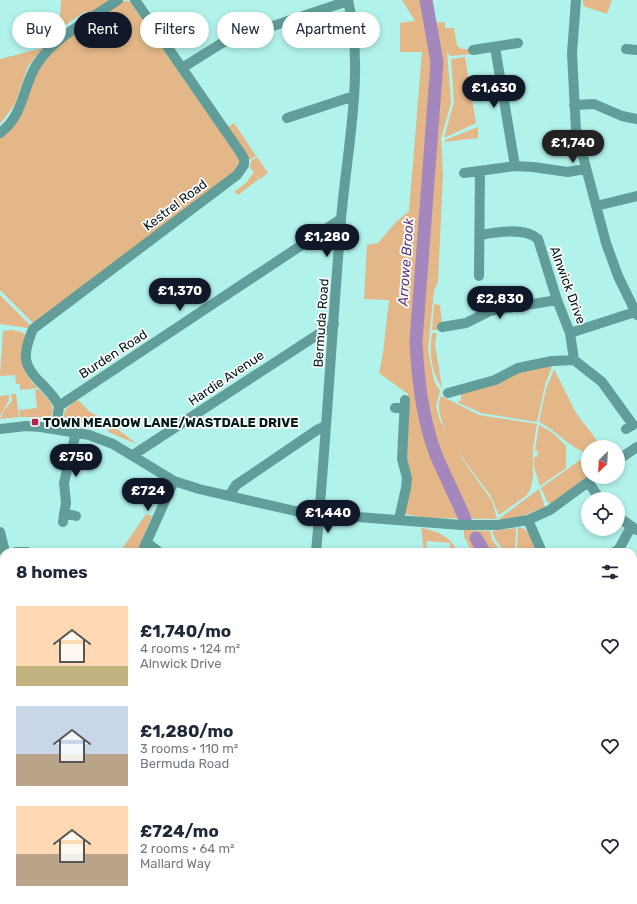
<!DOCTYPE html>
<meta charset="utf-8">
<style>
body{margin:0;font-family:Rubik,sans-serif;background:#f6f6f7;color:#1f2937;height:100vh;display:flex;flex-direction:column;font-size:15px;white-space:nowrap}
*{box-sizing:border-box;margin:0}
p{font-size:13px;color:#747a83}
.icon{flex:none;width:22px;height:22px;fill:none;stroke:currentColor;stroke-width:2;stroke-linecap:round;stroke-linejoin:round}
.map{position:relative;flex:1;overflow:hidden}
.side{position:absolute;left:0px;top:548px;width:637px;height:356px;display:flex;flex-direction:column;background:#fff;border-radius:12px 12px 0 0;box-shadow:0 2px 6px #0003}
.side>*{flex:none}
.top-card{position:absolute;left:12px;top:12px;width:400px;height:36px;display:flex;gap:8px}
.needle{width:26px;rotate:204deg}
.tools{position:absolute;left:581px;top:440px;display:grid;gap:8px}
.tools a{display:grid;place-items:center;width:44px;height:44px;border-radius:50%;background:#fff;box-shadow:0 2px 6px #0003;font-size:20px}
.price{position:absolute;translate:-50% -34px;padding:0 9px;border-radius:14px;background:#111827;color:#fff;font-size:13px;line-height:26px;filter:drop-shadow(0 1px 2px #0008)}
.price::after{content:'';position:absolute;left:50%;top:24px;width:12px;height:9px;margin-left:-6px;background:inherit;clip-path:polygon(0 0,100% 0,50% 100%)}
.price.active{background:#222;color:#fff}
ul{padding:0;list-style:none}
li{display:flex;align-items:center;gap:12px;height:100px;padding:0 16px}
li span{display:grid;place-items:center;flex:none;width:112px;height:80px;border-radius:0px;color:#555}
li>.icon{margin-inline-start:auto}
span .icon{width:48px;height:48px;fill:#fffc;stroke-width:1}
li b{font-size:17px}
h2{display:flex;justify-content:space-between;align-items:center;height:48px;padding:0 16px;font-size:17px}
.pill{padding:0 14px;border-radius:18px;background:#fff;box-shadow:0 2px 6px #0003;font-size:14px;line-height:36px}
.pill.active{background:#111827;color:#fff}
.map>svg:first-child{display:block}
.green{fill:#e3b788}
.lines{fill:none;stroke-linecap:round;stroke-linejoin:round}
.stream{stroke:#a488bd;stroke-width:2}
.river{stroke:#a488bd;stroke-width:13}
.minor{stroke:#619e99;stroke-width:10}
.rail-casing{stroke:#598581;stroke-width:3.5}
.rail{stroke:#fff;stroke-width:2;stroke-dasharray:6;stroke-linecap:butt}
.poi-dot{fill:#b32350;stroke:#fff;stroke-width:1.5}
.labels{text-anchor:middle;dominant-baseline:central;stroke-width:3.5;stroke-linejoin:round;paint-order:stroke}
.street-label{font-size:13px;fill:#021b19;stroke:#fff}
.poi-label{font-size:13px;font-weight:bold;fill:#021b19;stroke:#fff;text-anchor:start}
.water-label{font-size:14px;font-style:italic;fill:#5f397c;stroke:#fff}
</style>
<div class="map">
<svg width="637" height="904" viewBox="0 0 637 904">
<rect width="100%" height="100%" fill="#b1f2eb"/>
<path class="green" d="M61 0H108L109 2 90 15 86 11 61 28 64 33 59 35Z
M402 0H432L436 23 445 22V28H454L457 46 462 49H470L471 54 450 56 447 51 451 103 441 138 443 174 438 282 434 290 428 349 434 381 440 391 436 407 440 421 463 460 492 501 497 519 425 518 405 514 408 394 379 373 383 353 389 300 364 299 367 245 378 243 396 222 409 211 422 52H400V23L415 21Z
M583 0H612L607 14 583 6Z
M122 1H129L133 6 239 159V169L34 324 0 290V138L13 125 36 73 55 47Z
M43 48 28 66 15 104 0 124V59Z
M465 57 476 123 444 138 454 102 451 59Z
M234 123 256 156 250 160 228 127Z
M478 127V138L445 142V140Z
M257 157 268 173 260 179 250 168 251 161Z
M254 172 259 179 238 195 234 192 247 182Z
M0 295 30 325 27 328 0 324Z
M434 304 440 305 442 323 439 325 438 330H432Z
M12 330 22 332 26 336C23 359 19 371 38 388L20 390V384H16L15 375 0 376 3 331Z
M432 333H437L435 344 442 388C431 371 429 353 432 333Z
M552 366 545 385 537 422 481 413 457 402 461 400V394L522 370Z
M554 369 576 413 602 447H588V454C569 447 557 431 539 422L546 389Z
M39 389C47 399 57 404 51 417H20L19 410 37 408 35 390Z
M11 394H16L19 417 0 419 4 410 12 401Z
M9 395V400L0 416V396Z
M441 396 479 415 537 424 533 448V477L531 487 527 495 499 515C496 509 494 501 490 495 475 472 429 424 441 396Z
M78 400 90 412 105 420 99 428 64 417C63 409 71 404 78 400Z
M112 425 137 444 108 432Z
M539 425 553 433 566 446V468L540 486 534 467V457H537L538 452 535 450Z
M588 458V477L551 504 548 503 541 488 580 460Z
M539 489 545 507 520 517 500 521V518Z
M146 514 152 516 137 552H120Z
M518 527C532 530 533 541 538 552H517Z
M421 528C435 530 453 537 457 552H447H450V543L427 541 426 552H424Z
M516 528 515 552H505L495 539 492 531Z
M464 530 490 531 492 540 502 552H472L464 536Z
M633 842 637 847V879H633Z"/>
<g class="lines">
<path class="stream" d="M333 900 335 904
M450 900 452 904
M529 900 531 904
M471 903 472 904
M451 904 455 900"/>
<path class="river" d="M426 0 437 62 416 341C418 379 422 418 436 455 445 476 456 498 465 519
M476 538 484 552
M612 900V904"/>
<path class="minor" d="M576 0 572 53 576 130 606 243 618 276 637 315
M495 47 515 166
M626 49 637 50
M473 50 518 43
M182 68 222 43 348 1
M574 105 594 104 622 116 637 119
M287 118 354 96
M0 133C25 114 22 87 37 64 55 36 91 19 118 0
M464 173 515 166 533 167 568 172 585 169
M596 206 637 196
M480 235C496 232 525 227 538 239L557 300 570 333 635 312
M479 276 480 171
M442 327 466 323 490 311 557 300
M570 333 574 360 602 382 633 425 626 429
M448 393 495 380 518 368 552 361 574 360
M59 406C55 397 50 393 44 386 22 366 22 355 33 329L237 175 244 165V159L240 152 135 0
M395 408H405
M0 429 26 426 41 427 89 435 113 444 174 481 199 489 295 511 319 514 461 525H498L528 520 550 510 595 477
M56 429 59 406 341 219
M133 455 334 324
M618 460 637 447
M588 482 600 499
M229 496 236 485 317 430 325 426
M64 513 76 516
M618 517 637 530
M399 519 406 488 407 478 402 459 405 400
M528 520 542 552
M63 522 66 503 64 483 76 432
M0 532 5 552
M146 542 159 552
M16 552H27
M142 552 174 481
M316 552C326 441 332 330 341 220 347 147 365 72 348 0
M614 552 619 549 631 527
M0 568 4 567
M633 617 637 616
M633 699 637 698
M0 755 4 754
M633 757 637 755
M633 834 637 841"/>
<defs>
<path id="rail" d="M0 819 4 820
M633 888H637"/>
</defs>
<use href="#rail" class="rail-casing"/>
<use href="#rail" class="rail"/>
</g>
<rect class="poi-dot" x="31" y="418" width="8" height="8" rx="2"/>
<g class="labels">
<g class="street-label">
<text transform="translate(175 205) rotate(-37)">Kestrel Road</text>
<text transform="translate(568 285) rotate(70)">Alnwick Drive</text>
<text transform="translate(321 323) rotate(-86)">Bermuda Road</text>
<text transform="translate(113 354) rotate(-33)">Burden Road</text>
<text transform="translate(226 378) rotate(-34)">Hardie Avenue</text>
</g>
<g class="poi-label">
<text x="43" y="422">TOWN MEADOW LANE/WASTDALE DRIVE</text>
</g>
<g class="water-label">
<text transform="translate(406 262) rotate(-86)">Arrowe Brook</text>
</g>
</g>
</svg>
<div class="tools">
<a><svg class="needle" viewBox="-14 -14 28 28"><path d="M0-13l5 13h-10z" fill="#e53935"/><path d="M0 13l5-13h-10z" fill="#747a83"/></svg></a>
<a><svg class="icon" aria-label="locate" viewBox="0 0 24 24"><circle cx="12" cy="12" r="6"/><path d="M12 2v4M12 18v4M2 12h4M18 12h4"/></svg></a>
</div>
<b class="price" style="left:494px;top:109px">£1,630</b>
<b class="price active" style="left:573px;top:164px">£1,740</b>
<b class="price" style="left:327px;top:258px">£1,280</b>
<b class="price" style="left:180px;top:312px">£1,370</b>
<b class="price" style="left:500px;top:320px">£2,830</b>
<b class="price" style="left:76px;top:478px">£750</b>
<b class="price" style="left:148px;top:512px">£724</b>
<b class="price" style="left:328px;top:534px">£1,440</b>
<div class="top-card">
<a class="pill">Buy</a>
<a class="pill active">Rent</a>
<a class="pill">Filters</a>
<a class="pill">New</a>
<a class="pill">Apartment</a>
</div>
<section class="side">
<h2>8 homes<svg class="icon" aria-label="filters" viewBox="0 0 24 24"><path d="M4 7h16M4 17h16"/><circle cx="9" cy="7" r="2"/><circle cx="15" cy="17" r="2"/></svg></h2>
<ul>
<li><span style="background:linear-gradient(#ffd9b3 75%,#c2b280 0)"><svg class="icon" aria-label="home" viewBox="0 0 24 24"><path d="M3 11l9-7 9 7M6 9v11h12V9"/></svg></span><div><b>£1,740/mo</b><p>4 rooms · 124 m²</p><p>Alnwick Drive</p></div><svg class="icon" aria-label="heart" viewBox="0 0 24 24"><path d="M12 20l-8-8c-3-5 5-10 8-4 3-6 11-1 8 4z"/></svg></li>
<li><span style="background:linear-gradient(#c9d6e8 60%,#b9a48a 0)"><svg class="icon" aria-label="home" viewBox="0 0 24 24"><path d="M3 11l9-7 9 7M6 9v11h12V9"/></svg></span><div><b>£1,280/mo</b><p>3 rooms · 110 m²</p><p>Bermuda Road</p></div><svg class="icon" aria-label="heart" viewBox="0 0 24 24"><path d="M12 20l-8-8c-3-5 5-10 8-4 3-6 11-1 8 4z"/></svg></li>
<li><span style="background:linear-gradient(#ffd9b3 60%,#b9a48a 0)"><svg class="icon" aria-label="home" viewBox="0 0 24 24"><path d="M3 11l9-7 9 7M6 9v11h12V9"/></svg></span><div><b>£724/mo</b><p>2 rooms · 64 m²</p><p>Mallard Way</p></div><svg class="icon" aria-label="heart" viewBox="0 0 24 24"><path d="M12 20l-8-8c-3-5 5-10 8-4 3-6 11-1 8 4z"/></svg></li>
</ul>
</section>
</div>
